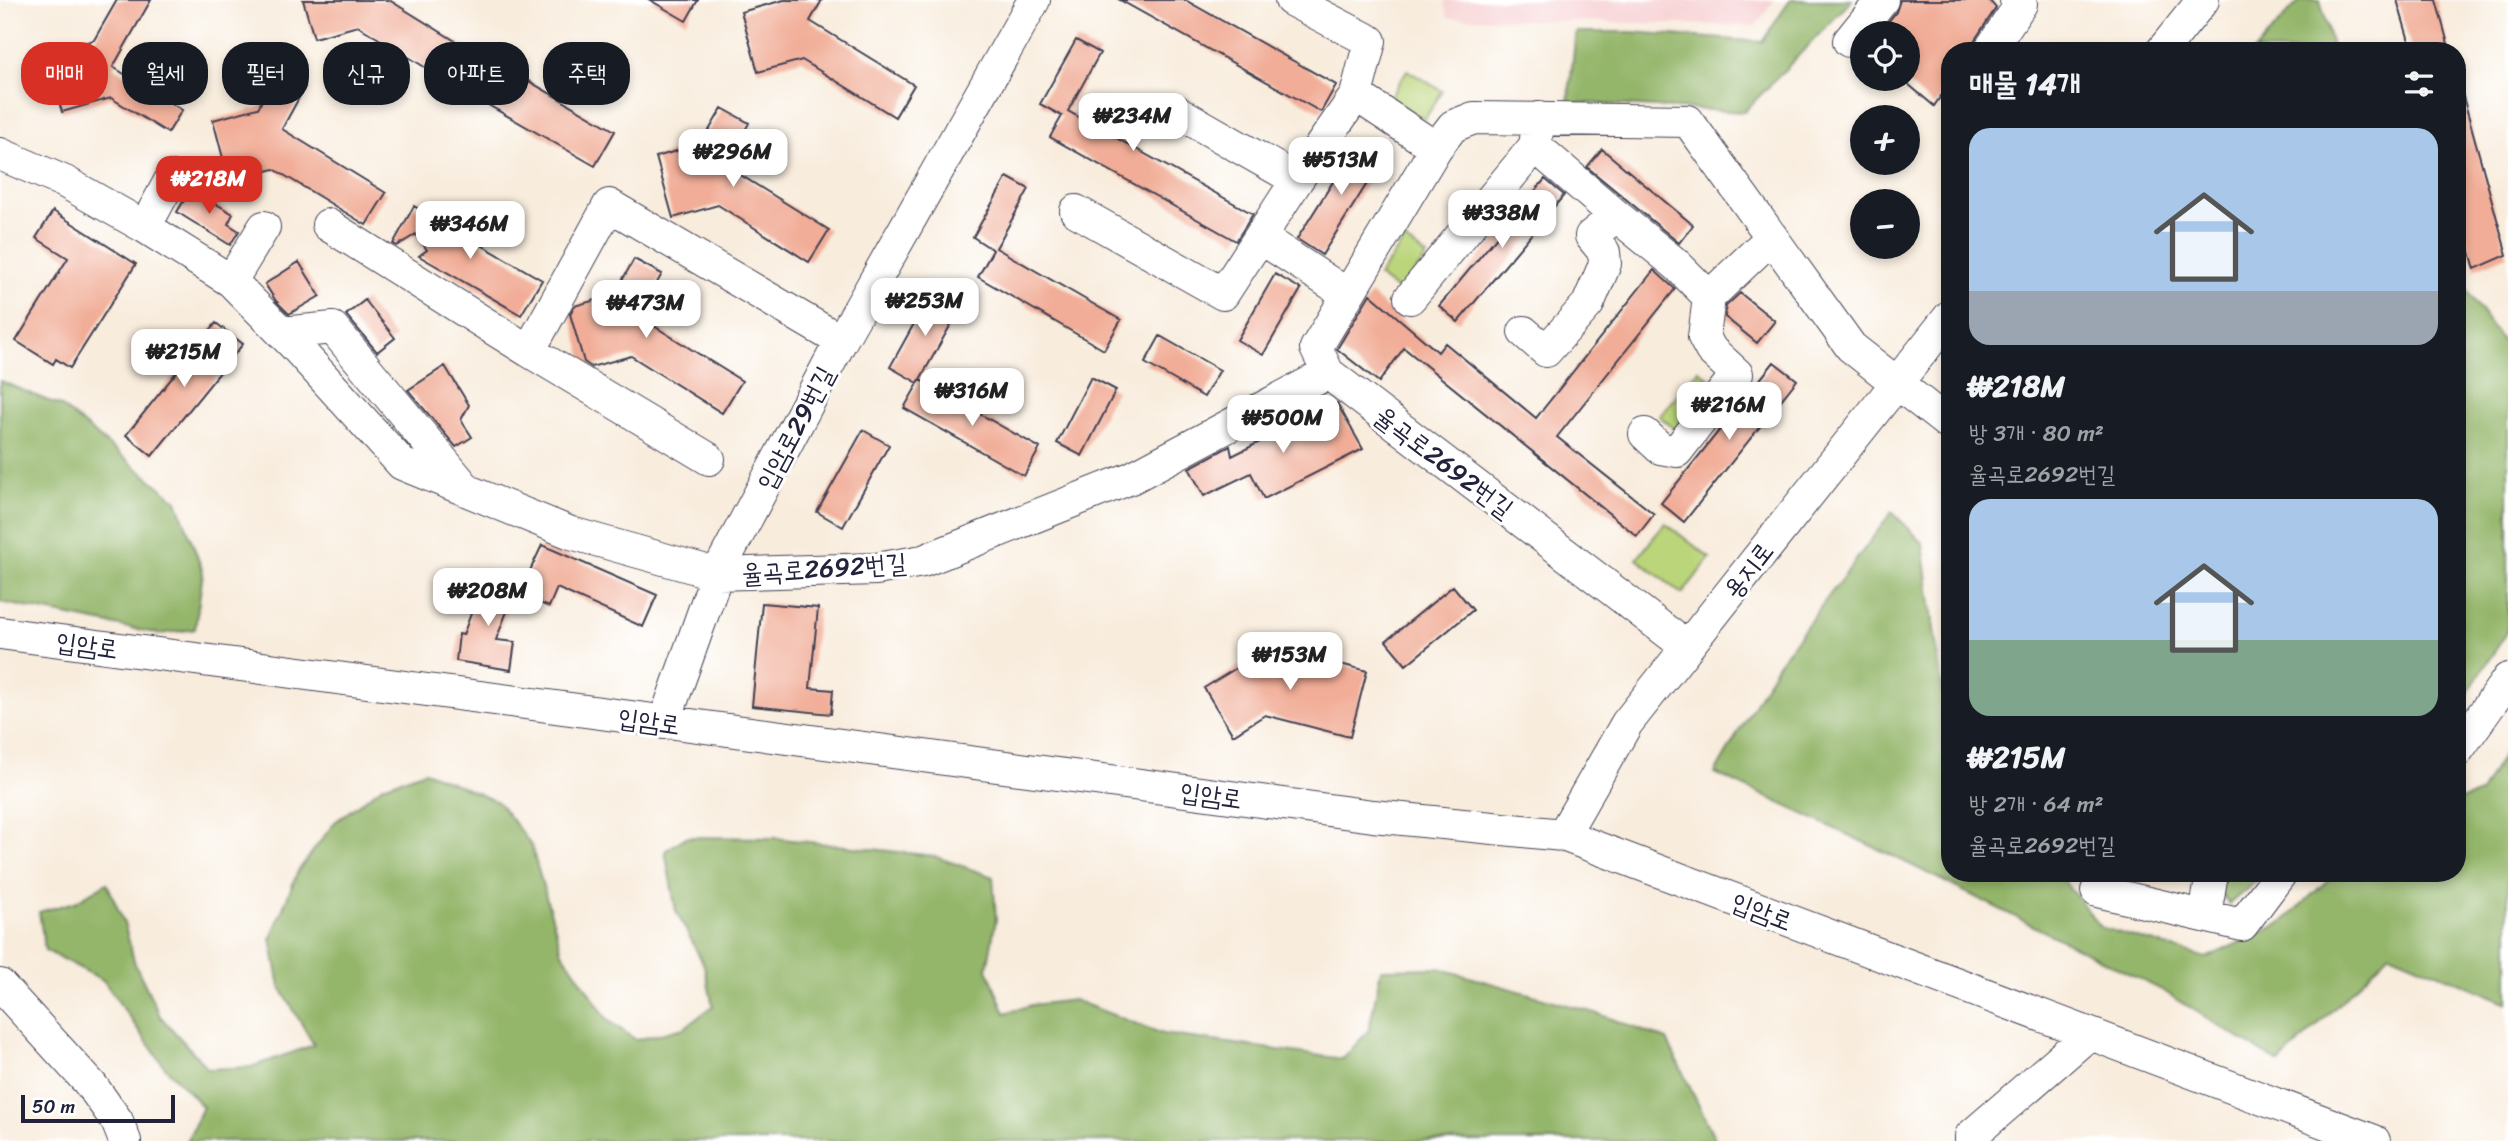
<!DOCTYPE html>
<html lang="ko">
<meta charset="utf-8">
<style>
body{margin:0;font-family:Sriracha,"Poor Story",sans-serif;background:#20242c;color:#f1f3f6;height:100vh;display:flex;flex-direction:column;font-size:26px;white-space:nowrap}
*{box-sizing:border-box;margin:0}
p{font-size:23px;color:#9ea1a6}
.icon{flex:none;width:38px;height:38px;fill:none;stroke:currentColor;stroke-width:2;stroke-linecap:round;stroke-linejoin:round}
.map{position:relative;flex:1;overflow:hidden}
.details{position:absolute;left:1941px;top:42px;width:525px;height:840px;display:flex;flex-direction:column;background:#171b24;border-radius:28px;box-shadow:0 4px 10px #0003}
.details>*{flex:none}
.top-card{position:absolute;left:21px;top:42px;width:665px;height:63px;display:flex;gap:14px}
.tools{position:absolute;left:1850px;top:21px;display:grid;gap:14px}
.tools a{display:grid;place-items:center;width:70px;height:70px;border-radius:50%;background:#171b24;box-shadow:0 4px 10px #0003;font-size:35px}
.scale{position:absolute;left:21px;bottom:18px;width:154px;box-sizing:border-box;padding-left:7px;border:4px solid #22223b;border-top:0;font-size:19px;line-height:24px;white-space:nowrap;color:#22223b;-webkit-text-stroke:5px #fff;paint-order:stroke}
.price{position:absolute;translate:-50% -60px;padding:0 16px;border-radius:14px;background:#fff;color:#222;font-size:23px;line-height:46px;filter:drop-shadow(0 2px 4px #0008)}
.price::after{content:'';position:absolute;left:50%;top:42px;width:21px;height:16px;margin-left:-10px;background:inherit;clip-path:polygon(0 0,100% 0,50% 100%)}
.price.selected{background:#d93025;color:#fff}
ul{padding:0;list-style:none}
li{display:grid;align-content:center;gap:14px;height:371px;padding:0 28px}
li span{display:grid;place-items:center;height:217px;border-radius:21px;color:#555}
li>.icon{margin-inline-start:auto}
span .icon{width:126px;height:126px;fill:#fffc;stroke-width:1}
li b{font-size:30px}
h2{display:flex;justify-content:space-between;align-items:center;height:84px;padding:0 28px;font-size:30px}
.pill{padding:0 24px;border-radius:28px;background:#171b24;box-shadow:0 4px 10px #0003;font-size:24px;line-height:63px}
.pill.selected{background:#d93025;color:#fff}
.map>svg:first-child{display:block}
.built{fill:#f7cfd1}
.green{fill:#bbd57a;stroke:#6e7c5a;stroke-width:2}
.forest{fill:#94b66a;stroke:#5b6c52;stroke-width:2}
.building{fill:#f1ad97}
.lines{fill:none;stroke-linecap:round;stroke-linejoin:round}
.minor-casing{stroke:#424053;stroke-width:34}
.minor{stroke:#fff;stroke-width:32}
.labels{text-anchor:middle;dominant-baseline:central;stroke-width:6;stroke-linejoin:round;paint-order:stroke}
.street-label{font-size:26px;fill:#22223b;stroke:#fff}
</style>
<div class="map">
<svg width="2508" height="1141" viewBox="0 0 2508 1141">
<rect width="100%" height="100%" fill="#fff"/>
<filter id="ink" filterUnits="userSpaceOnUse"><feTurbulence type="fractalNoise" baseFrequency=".0143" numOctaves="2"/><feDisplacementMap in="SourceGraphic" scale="14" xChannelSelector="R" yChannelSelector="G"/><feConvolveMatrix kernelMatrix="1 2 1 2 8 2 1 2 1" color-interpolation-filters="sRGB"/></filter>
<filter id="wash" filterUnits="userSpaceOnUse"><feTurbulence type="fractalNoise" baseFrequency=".00686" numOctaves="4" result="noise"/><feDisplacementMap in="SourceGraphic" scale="28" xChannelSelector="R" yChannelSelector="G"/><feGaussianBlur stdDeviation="1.57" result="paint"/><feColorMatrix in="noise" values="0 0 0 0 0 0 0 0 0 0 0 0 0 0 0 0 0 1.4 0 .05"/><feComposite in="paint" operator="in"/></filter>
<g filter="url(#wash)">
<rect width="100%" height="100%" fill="#f8ecdc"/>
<path class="built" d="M1444 0H1774L1756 26 1448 18Z"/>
<path class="green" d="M1407 70 1442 91 1425 119 1390 98Z
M1405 240 1427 256 1400 292 1378 276Z
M1699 370 1715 384 1676 430 1659 416Z
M1665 523 1710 558 1682 594 1637 559Z"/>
<path class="forest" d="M1790 0H1852L1744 112 1568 102 1576 32H1631L1762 42Z
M2300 0H2320L2333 51H2254Z
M2457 276 2508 350V631L2457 709Z
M0 381 61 406 177 501 203 572 195 629 160 634 0 602Z
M1892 512 1923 543 1949 743 1950 873H2058L2100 927 2206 958 2282 923 2335 873H2457V801L2481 793 2508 745V1003L2390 953 2279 1063 2162 990 1891 855 1715 773 1777 665Z
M425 771 498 802 531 845 562 952 608 1020 636 1040 684 1028 713 1006 704 965 676 911 665 851 686 837 774 838 934 856 993 877 996 919 987 969 1005 1013 1032 1005 1074 1000 1163 1034 1343 1059 1369 1030 1381 969 1438 968 1599 1014 1667 1040 1716 1141H187L203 1107 164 1066 103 980 45 950 39 912 75 902 107 883 124 923 135 964 160 1016 208 1069 251 1067 314 1045 280 987 271 938 298 871 335 822 383 786Z
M2212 873H2266L2229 904 2211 880Z"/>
<g id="blocks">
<path class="building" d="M117 0H151L113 67 182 110 168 133 111 98 62 112 45 54 94 40Z
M303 0H389L486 60 487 57 615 131 595 166 462 90 358 26 314 38Z
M650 0H698L686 21Z
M784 0H822L810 21 914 85 895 117 802 60 758 72 741 12Z
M1120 0H1185L1336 85 1321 112Z
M1900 0H1989L1996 8 1974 41 1970 51H1950V83L1934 106 1908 84V33H1879L1896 12Z
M2397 0H2436L2450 51H2412Z
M1076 40 1100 53 1068 111 1253 214 1236 241 1050 137 1062 116 1040 104Z
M278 72 305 87 282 129 386 193 366 225 274 169 229 181 213 120 258 108Z
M2457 93H2462L2507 255 2475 269 2457 207Z
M722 108 749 123 726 166 829 230 809 262 718 205 673 218 656 157 701 144Z
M1360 139 1385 155 1322 255 1297 239Z
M1602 149 1693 225 1679 243 1587 167Z
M1007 177 1029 189 996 248 1121 320 1104 350 978 277 993 250 973 237Z
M1545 179 1564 195 1458 322 1439 306Z
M191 189 233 214 228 224 239 231 230 245 177 212Z
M414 206 542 280 521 315 419 256 427 250 416 234 397 246 393 244Z
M53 211 136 264 70 368 56 359 53 364 16 341 68 258 36 238Z
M634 259 662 274 638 316 742 381 722 413 631 356 591 367 584 362 570 314 574 306 614 295Z
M299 262 320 296 289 314 276 301 265 284Z
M1654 270 1675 289 1557 437 1654 514 1637 536 1404 348 1379 382 1337 349 1370 294 1438 352 1445 343 1536 418Z
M1275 274 1301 289 1263 355 1237 340Z
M931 293 959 310 918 383 890 367Z
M1740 293 1775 321 1757 343 1725 317 1726 306Z
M365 300 395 338 377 352 346 315Z
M216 323 243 344 152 456 126 435Z
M1160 336 1220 370 1204 397 1145 363Z
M1774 362 1797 380 1684 522 1661 503Z
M445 366 469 405 461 420 472 437 456 447 408 390Z
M1091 377 1116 390 1082 456 1057 443Z
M920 380 1040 448 1024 476 904 408Z
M1337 403 1363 449 1264 499 1251 473 1204 496 1189 468 1230 446 1232 456Z
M863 430 889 445 843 527 817 512Z
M542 545 657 595 643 627 557 588 549 607 519 594Z
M485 576 516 588 496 640 515 642 511 670 456 661 459 634 463 635Z
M1453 586 1473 610 1406 665 1386 641Z
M762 603 818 608 810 688 833 690 831 714 752 706Z
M1272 646 1367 671 1350 737 1265 715 1233 735 1204 688Z"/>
</g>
</g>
<g filter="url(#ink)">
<use href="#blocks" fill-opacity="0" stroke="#424053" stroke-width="2"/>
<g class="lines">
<defs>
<path id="minor" d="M1291 0 1370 41 1356 95 1436 148
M1849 41 1882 0
M1989 51 2021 4 2016 0
M2162 51 2203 0
M1176 111 1297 180 1356 95
M1535 146 1613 213
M0 154 65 182 145 227 231 281 295 346 402 464 571 533 717 574 876 569 923 561 1131 478 1328 373 1687 647
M1076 211 1223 294 1297 180
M328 225 529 351
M145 227 172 177
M1261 238 1347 294
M231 281 264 227
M1410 298 1535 146 1539 118
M1524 332 1546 351 1588 304 1605 264 1604 252 1591 236 1607 223 1613 213 1676 264 1709 297
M282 333 333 328 467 490
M1328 373 1316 348 1436 148 1453 126 1474 118 1688 121 1851 347 1950 425
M1645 434 1660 448 1677 451 1737 374 1711 350 1704 337 1709 297 1772 237
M709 459 529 351 609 205 841 341
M0 633 1373 816 1563 835 2374 1141
M664 723 717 574 841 341 1034 0
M2457 751 2508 679
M1563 835 1627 723 1950 316
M2097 891 2242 925 2281 873
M2205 916 2212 873
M0 985 92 1086 117 1121 125 1141
M1971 1141V1136L2089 1034"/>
</defs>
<use href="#minor" class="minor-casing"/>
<use href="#minor" class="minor"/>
</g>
</g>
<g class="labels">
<g class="street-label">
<text transform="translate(795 428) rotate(-62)">입암로29번길</text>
<text transform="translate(1444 462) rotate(37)">율곡로2692번길</text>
<text transform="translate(824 568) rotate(-4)">율곡로2692번길</text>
<text transform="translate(1748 570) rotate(-52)">용지로</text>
<text transform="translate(87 645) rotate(8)">입암로</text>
<text transform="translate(649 721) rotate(8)">입암로</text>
<text transform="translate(1211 795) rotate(8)">입암로</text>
<text transform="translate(1762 911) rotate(21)">입암로</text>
</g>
</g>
</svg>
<div class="tools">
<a><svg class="icon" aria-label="locate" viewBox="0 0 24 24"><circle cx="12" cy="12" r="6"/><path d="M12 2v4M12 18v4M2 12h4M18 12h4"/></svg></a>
<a>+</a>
<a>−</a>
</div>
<div class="scale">50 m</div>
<b class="price" style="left:1133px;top:153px">₩234M</b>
<b class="price" style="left:733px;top:189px">₩296M</b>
<b class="price" style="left:1341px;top:197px">₩513M</b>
<b class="price selected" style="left:209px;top:216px">₩218M</b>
<b class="price" style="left:1502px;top:250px">₩338M</b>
<b class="price" style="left:470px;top:261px">₩346M</b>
<b class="price" style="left:925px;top:338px">₩253M</b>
<b class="price" style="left:646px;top:340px">₩473M</b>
<b class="price" style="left:184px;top:389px">₩215M</b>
<b class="price" style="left:972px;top:428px">₩316M</b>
<b class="price" style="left:1729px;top:442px">₩216M</b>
<b class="price" style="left:1283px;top:455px">₩500M</b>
<b class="price" style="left:488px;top:628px">₩208M</b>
<b class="price" style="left:1290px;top:692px">₩153M</b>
<div class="top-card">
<a class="pill selected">매매</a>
<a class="pill">월세</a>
<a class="pill">필터</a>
<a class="pill">신규</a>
<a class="pill">아파트</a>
<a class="pill">주택</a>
</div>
<section class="details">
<h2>매물 14개<svg class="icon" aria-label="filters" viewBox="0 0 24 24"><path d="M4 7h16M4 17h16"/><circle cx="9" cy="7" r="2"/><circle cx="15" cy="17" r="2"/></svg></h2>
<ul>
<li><span style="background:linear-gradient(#a9c7e8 75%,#9aa5b1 0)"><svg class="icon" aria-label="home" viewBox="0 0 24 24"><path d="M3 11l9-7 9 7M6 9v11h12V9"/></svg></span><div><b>₩218M</b><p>방 3개 · 80 m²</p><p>율곡로2692번길</p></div></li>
<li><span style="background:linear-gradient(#a9c7e8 65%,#7fa58c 0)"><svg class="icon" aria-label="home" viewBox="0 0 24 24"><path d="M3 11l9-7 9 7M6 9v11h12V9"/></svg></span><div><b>₩215M</b><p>방 2개 · 64 m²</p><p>율곡로2692번길</p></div></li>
</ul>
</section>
</div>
